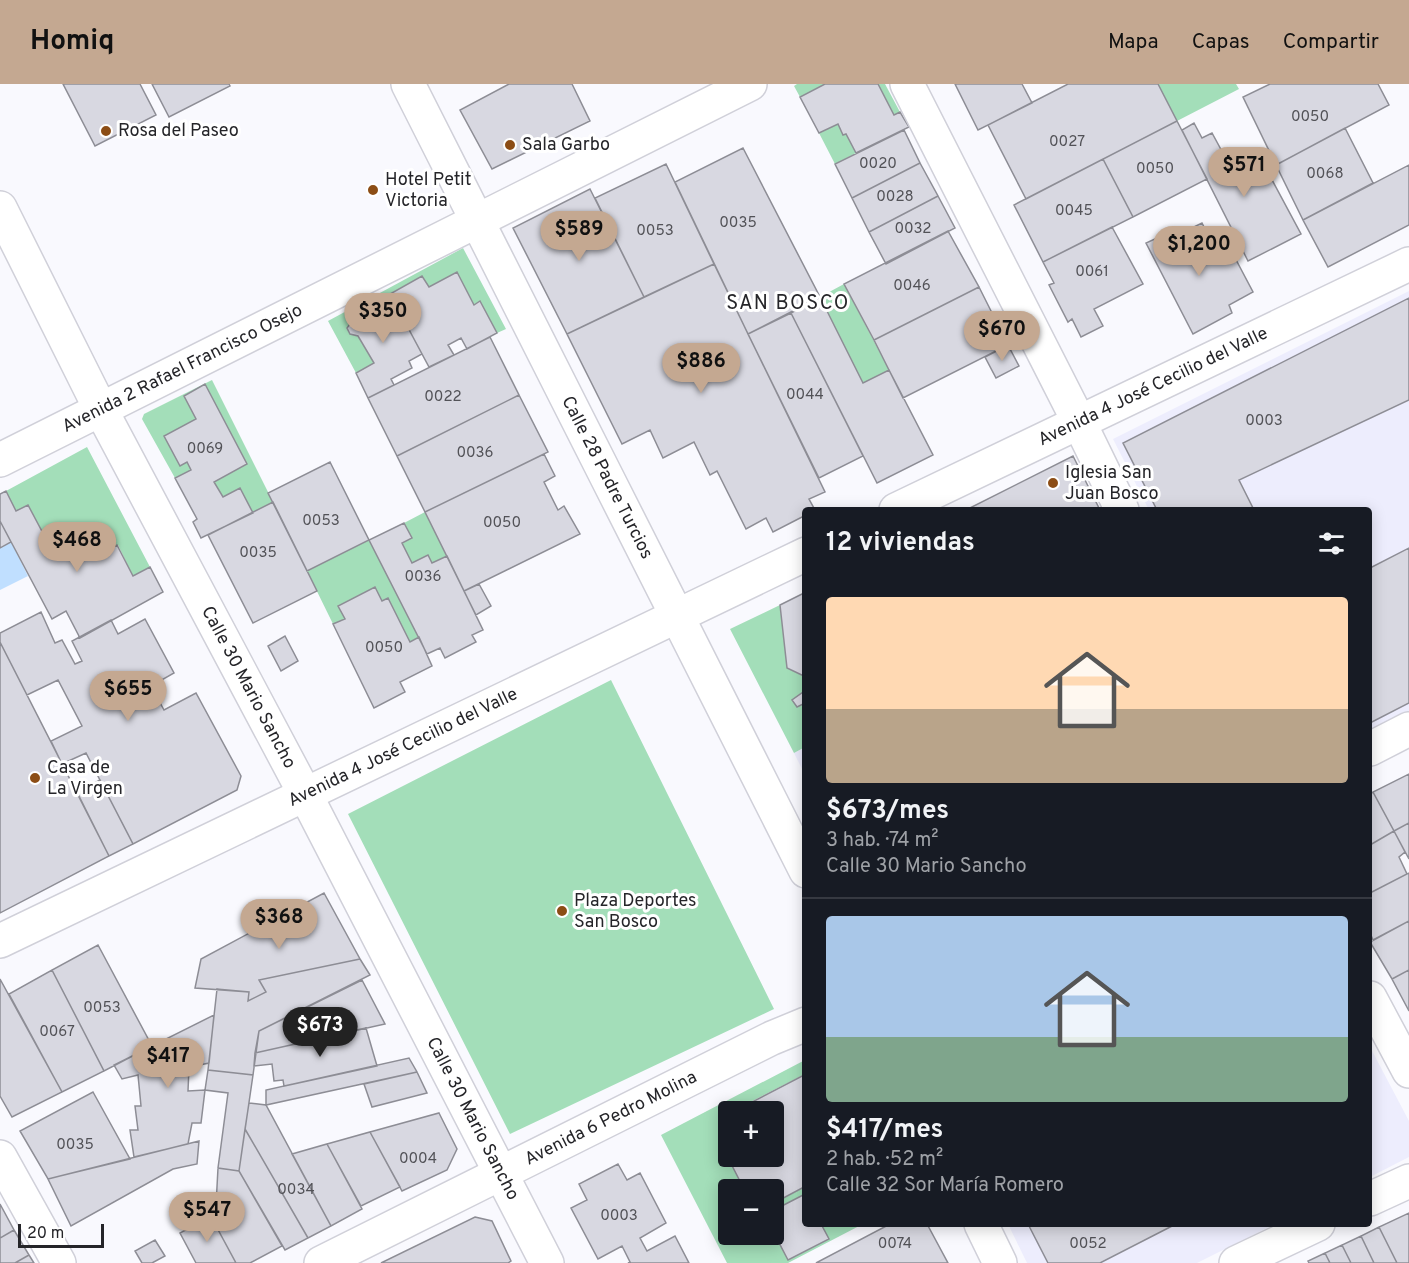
<!DOCTYPE html>
<html lang="es">
<meta charset="utf-8">
<style>
body{margin:0;font-family:Overpass,sans-serif;background:#242831;color:#f1f3f6;height:100vh;display:flex;flex-direction:column;font-size:22px;white-space:nowrap}
*{box-sizing:border-box;margin:0}
p{font-size:20px;color:#9ea1a6}
.icon{flex:none;width:33px;height:33px;fill:none;stroke:currentColor;stroke-width:2;stroke-linecap:round;stroke-linejoin:round}
.map{position:relative;flex:1;overflow:hidden}
.side{position:absolute;left:802px;top:423px;width:570px;height:720px;display:flex;flex-direction:column;background:#171b24;border-radius:6px;box-shadow:0 3px 15px #0003}
.side>*{flex:none}
.controls{position:absolute;left:718px;top:1017px;display:grid;gap:12px}
.controls a{display:grid;place-items:center;width:66px;height:66px;border-radius:6px;background:#171b24;box-shadow:0 3px 15px #0003;font-size:30px}
.scale{position:absolute;left:18px;bottom:15px;width:86px;box-sizing:border-box;padding-left:6px;border:3px solid #252529;border-top:0;font-size:16px;line-height:21px;white-space:nowrap;color:#252529;-webkit-text-stroke:4px #fff;paint-order:stroke}
.price{position:absolute;translate:-50% -51px;padding:0 14px;border-radius:21px;background:#c4a891;color:#111;font-size:20px;line-height:39px;filter:drop-shadow(0 2px 3px #0008)}
.price::after{content:'';position:absolute;left:50%;top:36px;width:18px;height:14px;margin-left:-9px;background:inherit;clip-path:polygon(0 0,100% 0,50% 100%)}
.price.selected{background:#222;color:#fff}
ul{padding:0;list-style:none}
li{display:grid;align-content:center;gap:12px;height:318px;padding:0 24px}
li+li{border-top:2px solid #363941}
li span{display:grid;place-items:center;height:186px;border-radius:6px;color:#555}
li>.icon{margin-inline-start:auto}
span .icon{width:108px;height:108px;fill:#fffc;stroke-width:1}
li b{font-size:26px}
h2{display:flex;justify-content:space-between;align-items:center;height:72px;padding:0 24px;font-size:26px}
header{display:flex;align-items:center;gap:36px;box-sizing:border-box;height:84px;padding:0 30px;background:#c4a891;color:#111}
header strong{font-size:28px}
nav{display:flex;gap:33px;margin-inline-start:auto;font-size:21px}
.map>svg:first-child{display:block}
.built{fill:#ededfd}
.green{fill:#a3deb9}
.water{fill:#c0dfff}
.building{fill:#d8d8e1;stroke:#8d8d95;stroke-width:1.5}
.lines{fill:none;stroke-linecap:round;stroke-linejoin:round}
.minor-casing{stroke:#d0d0d9;stroke-width:36}
.minor{stroke:#fff;stroke-width:33}
.poi-dot{fill:#8c4d15;stroke:#fff;stroke-width:2}
.labels{text-anchor:middle;dominant-baseline:central;stroke-width:6;stroke-linejoin:round;paint-order:stroke}
.number-label{font-size:15px;fill:#525257}
.poi-label{font-size:18px;fill:#252529;stroke:#fff;text-anchor:start}
.street-label{font-size:18px;fill:#252529;stroke:#fff}
.neighbourhood-label{font-size:20px;letter-spacing:1.5px;fill:#252529;stroke:#fff}
</style>
<header>
<strong>Homiq</strong>
<nav><a>Mapa</a><a>Capas</a><a>Compartir</a></nav>
</header>
<div class="map">
<svg width="1409" height="1179" viewBox="0 0 1409 1179">
<rect width="100%" height="100%" fill="#f9f9fe"/>
<path class="built" d="M1409 207V628L1370 647V426H1149L1113 355Z
M805 663V691L794 669Z
M1370 963 1409 1037V1073L1370 1093Z
M1008 1140H1275L1197 1179H1027Z"/>
<path class="green" d="M797 0H825L800 13 794 2Z
M878 0H885L900 28 894 31Z
M1158 0H1236L1239 5 1177 37Z
M838 40 843 50H846L856 69 835 80 819 49Z
M463 164 506 245 497 249 480 217 474 221 457 188 429 203 422 192 347 234 350 240 347 244 350 250 358 252 374 279 356 289 328 237Z
M844 200 889 286 863 299 820 213Z
M212 296 273 418 253 429 240 404 223 413 214 398 247 380 205 301 184 312 196 335 165 352 180 382 187 378 191 386 175 394 142 335 144 330Z
M87 363 150 483 133 492 118 461 107 467 96 446 53 468 28 421 16 427 6 407Z
M425 428 447 472 432 479 428 471 412 479 402 459 412 454 404 439Z
M369 456 419 553 410 558 388 514 382 517 375 503 339 522 345 535 333 540 307 487Z
M780 521 787 584 805 593V606L793 616 797 623 805 619 803 635 805 637V663L794 669 730 545Z
M611 596 774 925 510 1050 348 730Z
M805 976V990L733 1027 729 1028V1030L721 1034 729 1051V1060L723 1064 744 1104 755 1099 758 1105 729 1106V1150H774V1119L805 1103 806 1140H863L788 1179H727L661 1051Z"/>
<path class="water" d="M11 458 28 492 0 506V464Z"/>
<path class="building" d="M63 0H140L156 31 95 62Z
M152 0H229L230 2 169 33Z
M509 0H572L590 37 492 85 460 26Z
M825 0H878L894 31 900 28 909 43 856 69 846 50 843 51 838 40 819 49 800 13Z
M955 0H1022L1032 19 978 46Z
M1068 0H1158L1177 37 1026 115 988 41Z
M1270 0H1378L1389 21 1276 81 1243 13Z
M1177 37 1207 95 1133 133 1103 75Z
M1194 39 1202 54 1212 49 1236 93 1263 79 1301 150 1248 177 1182 46Z
M1345 44 1373 99 1303 136 1276 81Z
M904 46 920 79 852 114 835 80Z
M743 64 820 213 748 250 675 98Z
M1103 75 1133 133 1043 178 1014 121Z
M920 79 938 112 869 148 852 114Z
M666 80 714 180 644 213 595 114Z
M1409 81V141L1328 183 1303 136Z
M590 105 644 213 567 250 513 144Z
M938 112 955 144 886 180 869 148Z
M1202 139 1222 178 1234 172 1253 208 1229 221 1232 229 1193 250 1146 159 1159 153 1161 159Z
M1112 143 1143 200 1094 225 1103 242 1081 253 1072 235 1068 238 1049 201 1054 199 1043 178Z
M948 147 979 203 874 256 844 200Z
M714 180 825 408 809 415 815 426H806V431L773 448 766 434 746 445 717 387 710 391 694 358 663 374 650 346 622 360 567 250Z
M457 188 474 221 480 217 497 249 467 265 461 254 448 261 454 271 429 283 390 210 422 192 429 203Z
M979 203 1008 261 903 314 874 256Z
M390 210 422 270 409 277 412 284 391 295 394 301 368 314 356 289 374 279 358 252 350 250 347 244 350 240 347 234Z
M820 213 863 299 889 286 933 371 877 399 791 229Z
M1409 214V316L1239 396 1254 426H1157L1123 359Z
M791 229 863 372 819 394 748 250Z
M490 253 519 311 397 372 368 314Z
M1008 261 1019 282 996 294 985 273Z
M205 300 247 380 214 398 223 413 240 404 253 429 201 454 193 438 197 435 175 394 191 386 187 378 180 382 164 352 196 335 184 312Z
M519 311 548 368 425 428 397 372Z
M544 370 555 392 544 398 558 426 564 422 580 450 464 507 425 428Z
M1073 372 1100 426H966Z
M330 378 369 456 307 487 268 409Z
M6 407 16 427 28 421 53 468 96 446 107 467 117 461 133 492 150 483 163 508 80 554 66 527 52 535 0 437V410Z
M273 418 317 507 253 539 208 451Z
M0 437 11 458 0 464Z
M404 439 412 454 402 459 412 479 428 471 432 479 447 472 483 546 472 551 476 558 445 574 440 564 427 570 369 456Z
M1409 464V619L1370 639V484Z
M479 500 491 522 476 531 464 507Z
M375 503 382 517 388 514 410 558 419 553 432 582 400 598 405 608 374 624 333 540 345 535 338 522Z
M806 508V593L787 584 780 521Z
M41 528 55 559 62 556 75 580 82 577 72 557 111 536 118 550 145 535 174 589 151 602 164 626 196 609 241 692 237 706 133 760 86 669 62 680 51 657 82 642 58 596 27 611 0 558V549Z
M285 552 298 577 281 587 268 562Z
M0 558 109 772 0 829Z
M806 606V637L803 635 805 619 797 623 792 616Z
M1409 690V739L1394 747 1373 708Z
M100 696 133 760 109 772 77 708Z
M1373 708 1394 747 1370 761V710Z
M1409 739V775L1394 747Z
M1394 747 1405 768 1399 773 1407 790 1370 809V761Z
M1409 789V837L1373 856 1370 849V809Z
M324 809 360 875 259 896 266 908 248 917 249 908 195 904 201 875Z
M1409 837V886L1392 895 1370 858Z
M98 861 152 962 104 987 52 886Z
M360 875 370 891 259 947 253 991 208 986 217 905 249 908 248 917 266 908 259 896Z
M52 886 104 987 62 1008 9 910Z
M1409 886V927L1392 895Z
M0 895 62 1008 12 1033 0 1012Z
M362 896 385 940 255 969 259 947Z
M214 931 209 979 189 983 188 1007 205 1006 201 1039H192L188 1060 134 1073 130 1046H138L135 1022H141L138 991 122 995 114 981Z
M366 944 377 982 284 1002 283 996 274 997 272 980 254 982 255 969Z
M409 974 417 988 266 1021V1006Z
M208 986 253 991 239 1087 218 1084 228 1009 205 1006Z
M417 988 427 1009 372 1023 364 1000Z
M806 990V1102L774 1119V1106H758L755 1099 744 1105 723 1064 729 1060V1072H774V1028H733Z
M93 1008 130 1075 48 1095 20 1047Z
M249 1019 266 1021 331 1142 308 1154 245 1045Z
M439 1029 457 1065 447 1086 402 1107 370 1048Z
M729 1030V1051L720 1034Z
M245 1045 308 1154 285 1166 239 1087Z
M370 1048 400 1103 361 1122 327 1060Z
M199 1057 197 1080 173 1085 71 1142 48 1095Z
M327 1060 362 1125 331 1142 292 1070Z
M618 1080 627 1096 640 1089 666 1139 640 1154 647 1167 675 1152 689 1179H628L630 1178 622 1162 598 1175 571 1124 587 1116 579 1100Z
M218 1084 239 1087 282 1162 250 1179H236L215 1140Z
M805 1110 806 1140H821L829 1155 788 1176 774 1149V1126Z
M0 1120 14 1146 0 1154Z
M1409 1129V1179H1397L1379 1143Z
M211 1132 215 1140 236 1179H196L180 1149Z
M475 1133 492 1137 511 1177 508 1179H381Z
M890 1140H927L948 1179H816Z
M1028 1140H1176L1100 1179H1048Z
M1379 1143 1397 1179H1374L1361 1152Z
M14 1146 29 1171 15 1179H0V1154Z
M1361 1152 1374 1179H1351L1342 1161Z
M155 1156 165 1172 152 1179H142L135 1167Z
M1342 1161 1351 1179H1330L1325 1169Z
M1325 1169 1330 1179H1309L1308 1177Z
M29 1171 34 1179H15Z"/>
<g class="lines">
<defs>
<g id="minor">
<path id="s1" d="M408 0C539 263 675 524 806 787"/>
<path d="M907 0 1079 338 1122 426"/>
<path id="s2" d="M0 124 101 326 305 710 547 1179"/>
<path id="s3" d="M0 376 750 0"/>
<path id="s4" d="M896 426 1409 180"/>
<path d="M1370 665 1409 645"/>
<path id="s5" d="M0 857 806 470"/>
<path d="M1370 914 1409 987"/>
<path d="M0 1073 59 1179"/>
<path d="M1370 1115 1409 1097"/>
<path d="M981 1140 1000 1179"/>
<path id="s6" d="M321 1179 772 954 806 940"/>
<path d="M1236 1179 1318 1140"/>
</g>
</defs>
<use href="#minor" class="minor-casing"/>
<use href="#minor" class="minor"/>
</g>
<g class="poi-dot">
<circle cx="106" cy="47" r="6"/>
<circle cx="510" cy="61" r="6"/>
<circle cx="373" cy="106" r="6"/>
<circle cx="1053" cy="399" r="6"/>
<circle cx="35" cy="694" r="6"/>
<circle cx="562" cy="827" r="6"/>
</g>
<g class="labels">
<g class="number-label">
<text x="1310" y="33">0050</text>
<text x="1067" y="58">0027</text>
<text x="878" y="80">0020</text>
<text x="1155" y="85">0050</text>
<text x="1325" y="90">0068</text>
<text x="895" y="113">0028</text>
<text x="1074" y="127">0045</text>
<text x="738" y="139">0035</text>
<text x="913" y="145">0032</text>
<text x="655" y="147">0053</text>
<text x="1092" y="188">0061</text>
<text x="912" y="202">0046</text>
<text x="805" y="311">0044</text>
<text x="443" y="313">0022</text>
<text x="1264" y="337">0003</text>
<text x="205" y="365">0069</text>
<text x="475" y="369">0036</text>
<text x="321" y="437">0053</text>
<text x="502" y="439">0050</text>
<text x="258" y="469">0035</text>
<text x="423" y="493">0036</text>
<text x="384" y="564">0050</text>
<text x="102" y="924">0053</text>
<text x="57" y="948">0067</text>
<text x="75" y="1061">0035</text>
<text x="418" y="1075">0004</text>
<text x="296" y="1106">0034</text>
<text x="619" y="1132">0003</text>
<text x="895" y="1160">0074</text>
<text x="1088" y="1160">0052</text>
</g>
<g class="poi-label">
<text x="118" y="47">Rosa del Paseo</text>
<text x="522" y="61">Sala Garbo</text>
<text x="385" y="96">Hotel Petit<tspan x="385" dy="21">Victoria</tspan></text>
<text x="1065" y="389">Iglesia San<tspan x="1065" dy="21">Juan Bosco</tspan></text>
<text x="47" y="684">Casa de<tspan x="47" dy="21">La Virgen</tspan></text>
<text x="574" y="817">Plaza Deportes<tspan x="574" dy="21">San Bosco</tspan></text>
</g>
<g class="street-label">
<text stroke="none"><textPath href="#s3" startOffset="204">Avenida 2 Rafael Francisco Osejo</textPath></text>
<text stroke="none"><textPath href="#s4" startOffset="285">Avenida 4 José Cecilio del Valle</textPath></text>
<text stroke="none"><textPath href="#s1" startOffset="441">Calle 28 Padre Turcios</textPath></text>
<text stroke="none"><textPath href="#s2" startOffset="540">Calle 30 Mario Sancho</textPath></text>
<text stroke="none"><textPath href="#s5" startOffset="447">Avenida 4 José Cecilio del Valle</textPath></text>
<text stroke="none"><textPath href="#s2" startOffset="1026">Calle 30 Mario Sancho</textPath></text>
<text stroke="none"><textPath href="#s6" startOffset="324">Avenida 6 Pedro Molina</textPath></text>
</g>
<g class="neighbourhood-label">
<text x="788" y="220">SAN BOSCO</text>
</g>
</g>
</svg>
<div class="controls">
<a>+</a>
<a>−</a>
</div>
<div class="scale">20 m</div>
<b class="price" style="left:1244px;top:114px">$571</b>
<b class="price" style="left:579px;top:178px">$589</b>
<b class="price" style="left:1199px;top:193px">$1,200</b>
<b class="price" style="left:383px;top:260px">$350</b>
<b class="price" style="left:1002px;top:278px">$670</b>
<b class="price" style="left:701px;top:310px">$886</b>
<b class="price" style="left:77px;top:489px">$468</b>
<b class="price" style="left:128px;top:638px">$655</b>
<b class="price" style="left:279px;top:866px">$368</b>
<b class="price selected" style="left:320px;top:974px">$673</b>
<b class="price" style="left:168px;top:1005px">$417</b>
<b class="price" style="left:207px;top:1159px">$547</b>
<section class="side">
<h2>12 viviendas<svg class="icon" aria-label="filters" viewBox="0 0 24 24"><path d="M4 7h16M4 17h16"/><circle cx="9" cy="7" r="2"/><circle cx="15" cy="17" r="2"/></svg></h2>
<ul>
<li><span style="background:linear-gradient(#ffd9b3 60%,#b9a48a 0)"><svg class="icon" aria-label="home" viewBox="0 0 24 24"><path d="M3 11l9-7 9 7M6 9v11h12V9"/></svg></span><div><b>$673/mes</b><p>3 hab. · 74 m²</p><p>Calle 30 Mario Sancho</p></div></li>
<li><span style="background:linear-gradient(#a9c7e8 65%,#7fa58c 0)"><svg class="icon" aria-label="home" viewBox="0 0 24 24"><path d="M3 11l9-7 9 7M6 9v11h12V9"/></svg></span><div><b>$417/mes</b><p>2 hab. · 52 m²</p><p>Calle 32 Sor María Romero</p></div></li>
</ul>
</section>
</div>
